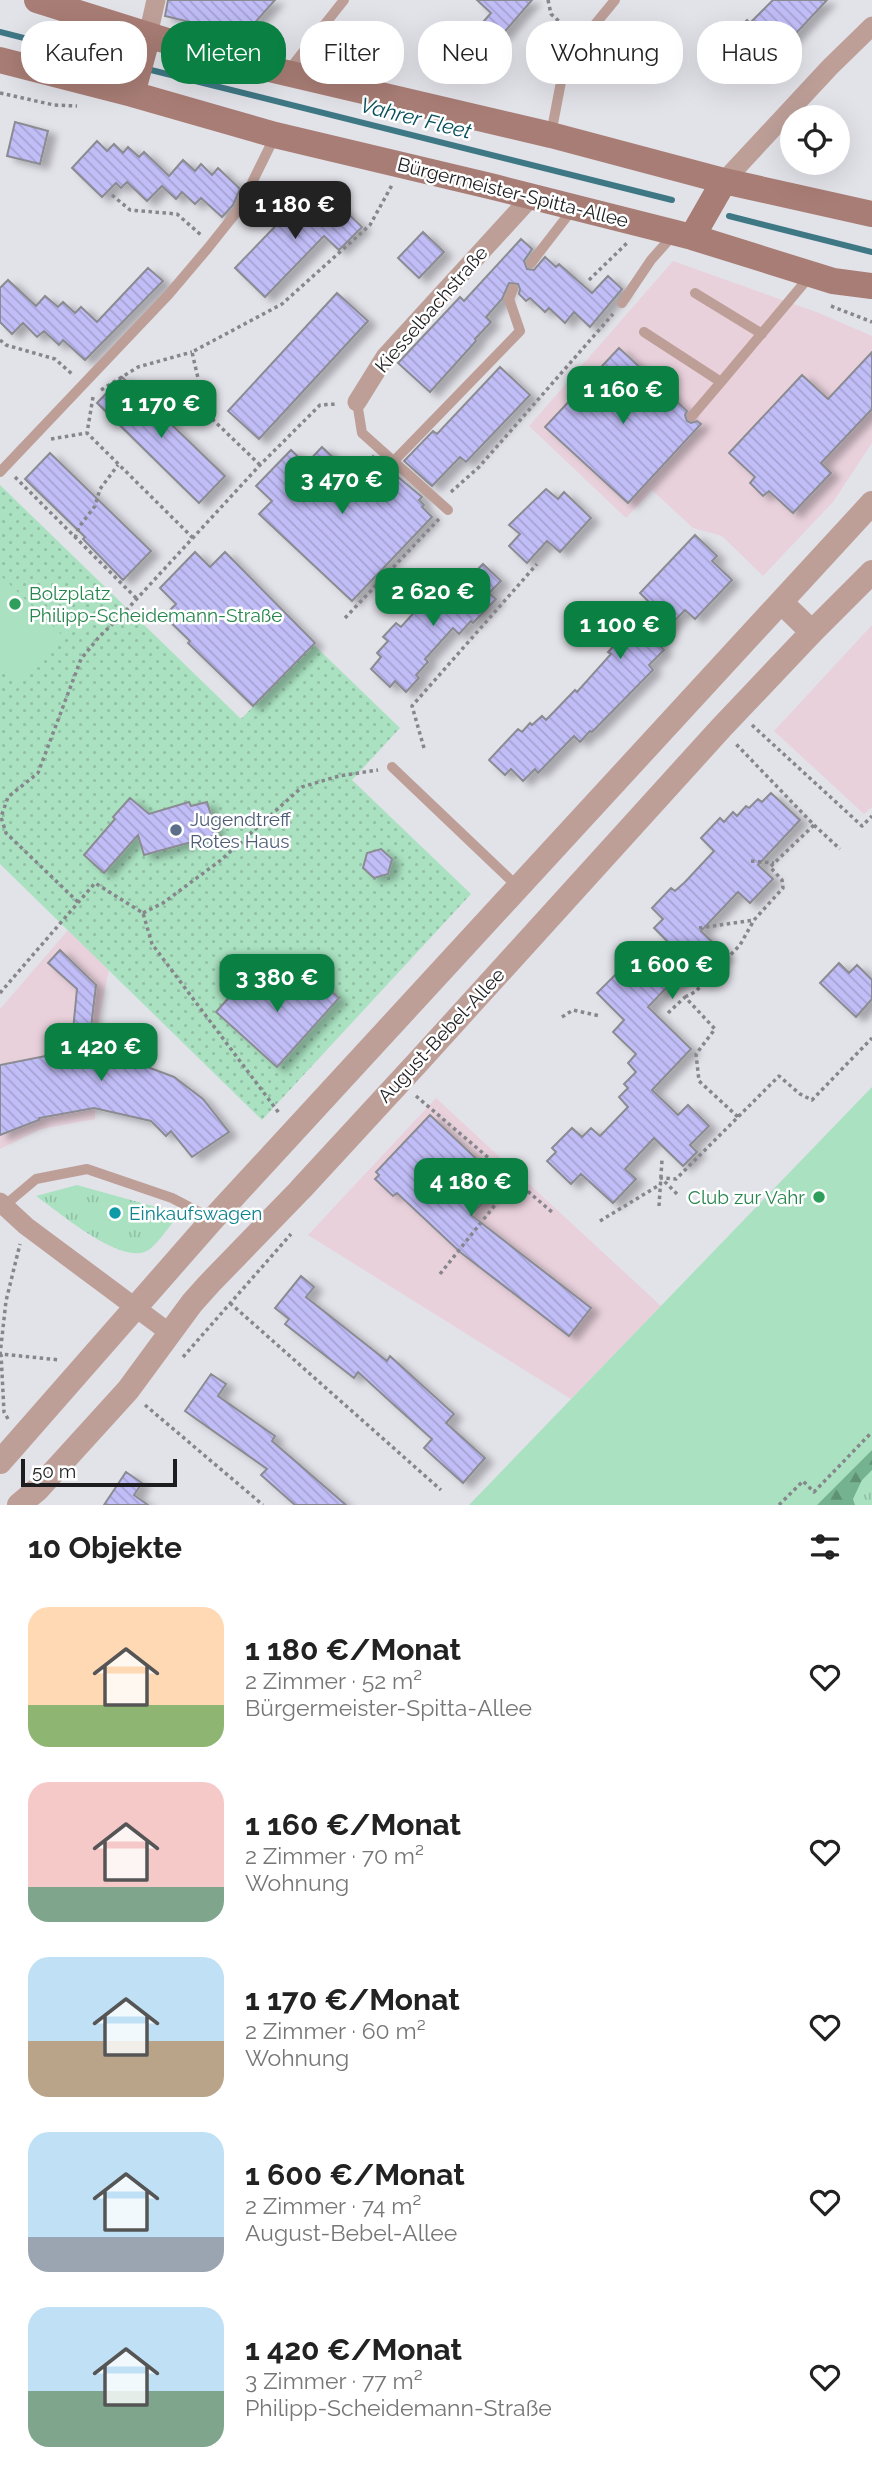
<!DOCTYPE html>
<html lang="de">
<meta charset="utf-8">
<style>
body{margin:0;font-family:Raleway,sans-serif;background:#f2f2f2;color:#222;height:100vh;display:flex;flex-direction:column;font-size:26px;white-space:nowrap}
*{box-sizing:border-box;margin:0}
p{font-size:23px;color:#767676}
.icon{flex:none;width:38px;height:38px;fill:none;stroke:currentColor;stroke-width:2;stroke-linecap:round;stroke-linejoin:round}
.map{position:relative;height:1505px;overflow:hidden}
.side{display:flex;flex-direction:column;background:#fff;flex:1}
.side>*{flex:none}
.banner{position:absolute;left:21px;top:21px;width:831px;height:63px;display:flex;gap:14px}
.tools{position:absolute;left:780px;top:105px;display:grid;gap:14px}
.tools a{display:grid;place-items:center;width:70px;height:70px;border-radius:50%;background:#fff;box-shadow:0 7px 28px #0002;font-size:35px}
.scale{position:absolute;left:21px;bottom:18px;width:156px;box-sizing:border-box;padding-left:7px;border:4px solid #1d1d20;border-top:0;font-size:19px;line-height:24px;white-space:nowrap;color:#1d1d20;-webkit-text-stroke:5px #fff;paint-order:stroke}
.price{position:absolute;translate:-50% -60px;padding:0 16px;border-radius:14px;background:#0b8043;color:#fff;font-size:23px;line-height:46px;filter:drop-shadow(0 2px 4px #0008)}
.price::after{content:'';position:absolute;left:50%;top:42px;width:21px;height:16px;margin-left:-10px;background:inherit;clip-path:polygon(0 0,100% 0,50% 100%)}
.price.current{background:#222;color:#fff}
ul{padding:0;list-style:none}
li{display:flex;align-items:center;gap:21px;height:175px;padding:0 28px}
li span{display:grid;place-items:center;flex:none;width:196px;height:140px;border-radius:21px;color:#555}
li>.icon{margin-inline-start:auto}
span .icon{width:84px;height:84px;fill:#fffc;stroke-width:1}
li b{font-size:30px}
h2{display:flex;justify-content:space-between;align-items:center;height:84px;padding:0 28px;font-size:30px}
.chip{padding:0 24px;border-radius:28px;background:#fff;box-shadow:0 7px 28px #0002;font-size:24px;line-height:63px}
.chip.current{background:#0b8043;color:#fff}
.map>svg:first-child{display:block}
.commercial{fill:#e9d1dc}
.grass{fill:url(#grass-tufts)}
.forest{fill:url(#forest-firs)}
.park{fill:url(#park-dots)}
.pitch{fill:#aae2c1}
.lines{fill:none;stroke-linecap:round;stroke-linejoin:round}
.stream{stroke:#3f7885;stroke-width:6}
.building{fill:url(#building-back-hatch);stroke:#8b8b92;stroke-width:2;filter:url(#shadow)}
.path{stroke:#86868c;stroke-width:3.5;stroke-dasharray:3.5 3.5;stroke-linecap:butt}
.service{stroke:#bd9f98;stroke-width:10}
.minor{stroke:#bd9f98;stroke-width:19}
.tertiary{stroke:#bd9f98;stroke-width:24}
.secondary{stroke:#a87d75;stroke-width:26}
.leisure-dot{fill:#2e9e5b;stroke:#fff;stroke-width:2.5}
.service-dot{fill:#5c6f8a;stroke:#fff;stroke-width:2.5}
.culture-dot{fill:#0f9aa8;stroke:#fff;stroke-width:2.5}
.labels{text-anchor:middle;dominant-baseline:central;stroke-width:5;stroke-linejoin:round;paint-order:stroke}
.street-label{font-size:19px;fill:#1d1d20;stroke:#fff}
.leisure-label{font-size:19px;fill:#27864d;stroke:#fff;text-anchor:start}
.service-label{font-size:19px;fill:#4e5e75;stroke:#fff;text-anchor:start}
.culture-label{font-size:19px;fill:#0d838f;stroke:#fff;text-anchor:start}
.water-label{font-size:21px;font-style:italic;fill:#044f5b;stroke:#fff}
</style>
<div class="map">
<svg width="872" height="1505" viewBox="0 0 872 1505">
<defs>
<pattern id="grass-tufts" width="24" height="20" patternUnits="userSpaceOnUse" patternTransform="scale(1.75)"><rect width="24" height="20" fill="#aae2c1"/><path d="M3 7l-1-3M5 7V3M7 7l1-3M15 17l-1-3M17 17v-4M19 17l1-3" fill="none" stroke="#92c1a6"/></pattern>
<pattern id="forest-firs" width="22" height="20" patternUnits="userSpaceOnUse" patternTransform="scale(1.75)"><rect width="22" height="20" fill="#75b390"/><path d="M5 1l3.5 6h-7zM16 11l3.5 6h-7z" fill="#5f9175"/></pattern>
<pattern id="park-dots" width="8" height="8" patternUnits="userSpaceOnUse" patternTransform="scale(1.75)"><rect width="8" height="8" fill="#aae2c1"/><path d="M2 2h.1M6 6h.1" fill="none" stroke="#92c1a6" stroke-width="1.8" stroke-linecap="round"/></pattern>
<pattern id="building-back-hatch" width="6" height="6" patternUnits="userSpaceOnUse" patternTransform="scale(1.75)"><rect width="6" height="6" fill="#c1bdf7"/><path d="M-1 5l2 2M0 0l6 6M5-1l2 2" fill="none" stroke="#a5a2d3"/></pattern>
<filter id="shadow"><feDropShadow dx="8" dy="4.5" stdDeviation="3.5" flood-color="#0004"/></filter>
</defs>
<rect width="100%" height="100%" fill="#e2e2e9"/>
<path class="commercial" d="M673 261 819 313 872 336V443L833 502 763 576 722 536 693 528 652 490 626 518 529 426Z
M872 625V807L864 814 774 731Z
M69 929 109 970 95 1038V1119L41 1129 0 1149V1009Z
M436 1098 661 1306 571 1399 308 1235Z"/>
<path class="grass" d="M77 1185 163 1209 175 1220C167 1229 159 1242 150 1249 124 1269 58 1211 36 1196Z
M872 1450V1505H817Z"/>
<path class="forest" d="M872 1441V1470L862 1480 853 1499 855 1505H808Z"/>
<path class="park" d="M0 485 241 719 314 645 400 728 352 780 471 894 262 1120 0 864Z"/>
<path class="pitch" d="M0 575 61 634 16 680 0 664Z
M872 1087V1450L817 1505H469Z"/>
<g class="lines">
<path class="stream" d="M0 32 118 62
M151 70 672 200
M729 216 872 252"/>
</g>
<path class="building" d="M168 0H275L244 35 165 16Z
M477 0H532L501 36 484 21 491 13Z
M773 0H827L759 73 728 44 732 40 730 38 747 20 750 23Z
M15 122 48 131 40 164 7 156Z
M97 141 107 151 114 144 123 153 128 147 139 157 144 152 169 176 183 160 195 171 201 164 212 175 218 168 240 189 233 205 222 217 201 198 195 204 182 192 176 199 162 186 147 201 127 182 121 188 116 183 102 197 72 168Z
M306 188 334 215 341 207 362 227 339 250 324 236 265 297 235 268 290 211 287 208Z
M423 232 444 252 419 278 398 258Z
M521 239 532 249 524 261 527 269 534 270 545 257 556 267 559 264 592 293 608 276 622 289 590 327 574 312 565 323 549 308 545 312 530 298 526 301 519 294 520 289 518 284 509 283 502 299 486 317 491 322 475 339 476 341 430 392 398 363 460 297 464 301Z
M148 268 163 281 85 360 63 340 59 345 44 331 37 337 23 323 12 334 0 322V288L8 280 36 306 45 296 58 307 63 302 75 313 81 307 97 322Z
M337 293 368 321 259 439 228 411Z
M619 348 687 411 685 415 687 421 691 423 697 421 701 424 628 503 545 427Z
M872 352V409L821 463 831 473 793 513 769 491 763 496 750 483 755 477 729 453 802 375 828 399Z
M500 367 530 395 466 462 460 457 432 486 404 461 433 431 437 434Z
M122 377 225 476 199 503 97 403Z
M322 447 353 476 373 456 422 497 419 500 424 505 422 507 432 517 352 601 259 514 272 501 256 486 291 450 306 464Z
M50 453 151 551 123 580 83 539 85 537 25 479Z
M546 489 558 499 564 492 591 518 560 552 547 541 527 563 509 546 520 534 509 525Z
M695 535 717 556 712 561 732 580 695 619 685 610 655 641 664 650 649 665 653 670 592 732 590 731 580 742 574 736 538 773 535 769 523 781 511 769 505 775 489 760 518 729 522 732 530 723 532 725 542 716 546 720 575 690 577 692 611 654 608 652 629 630 625 626 648 601 640 593Z
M195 552 210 567 225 552 315 643 253 706 188 643 190 641 164 616 176 604 160 588Z
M483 564 501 581 489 593 496 599 473 623 471 621 459 634 453 628 425 659 428 662 416 675 419 678 406 692 395 681 390 687 371 669 381 657 377 653 388 641 383 637 396 623 401 627 419 607 425 612 455 579 459 582 468 573 471 576Z
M771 793 800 820 758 865 773 879 750 903 738 892 701 931 726 955 703 979 693 969 674 988 670 984 648 1007 691 1049 652 1090 678 1115 688 1105 709 1126 690 1145 697 1152 683 1166 654 1138 625 1169 636 1179 613 1203 581 1174 571 1184 547 1161 556 1152 552 1148 572 1128 582 1137 591 1128 600 1136 628 1107 619 1097 628 1088 624 1084 636 1072 628 1063 636 1054 613 1032 624 1020 597 993 616 974 624 981 643 962 646 965 668 942 654 928 663 919 652 908 671 888 675 891 685 882 714 851 701 838 720 818 724 822 733 812 737 816 746 806 749 808 758 799 762 802Z
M130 798 149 814 189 802 191 806 207 802 217 835 144 855 138 835 104 873 84 855 115 819 113 817Z
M381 849 392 859 388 874 374 878 363 868 367 853Z
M60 950 96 985 89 1044 101 1057 137 1063 174 1077 203 1099 229 1132 192 1157 171 1131 166 1136 151 1121 94 1108 39 1118V1120L0 1135V1065L71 1051 77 989 48 963Z
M839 963 849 973 857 965 872 980V999L856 1017 820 983Z
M308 970 339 998 277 1067 216 1012 250 974 281 1002Z
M430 1115 502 1183 471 1215 591 1308 569 1336 460 1252 397 1193 393 1196 375 1179 379 1175 376 1172Z
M301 1276 314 1287 306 1297 387 1361 390 1356 454 1414 446 1423 485 1458 463 1483 424 1448 432 1439 393 1404 358 1372 354 1378 285 1324 289 1319 275 1308Z
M211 1374 226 1384 218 1396 275 1436 272 1441 346 1505H295L261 1475 267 1469 185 1411Z
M126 1472 142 1483 134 1495 148 1505H104Z"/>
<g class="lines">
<path class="path" d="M548 0 551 14 572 33
M0 93 54 105 77 106
M112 195 130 210 177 214 201 235
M589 280 627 243
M831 306 872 322
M0 340 6 345 55 359 72 374
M101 390 138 367 192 352
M93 397 87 433 193 538
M51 439 87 433
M260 465 206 413 192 352 282 304 370 225 392 185
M15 477 137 599
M451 492 479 467 613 314
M75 538 79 527 95 506 100 489 118 465
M345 618 439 519
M752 725 862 826 872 816
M424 748 412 706 537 564
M814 825 840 849
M751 861 774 863
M78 902 6 833 1 817 8 797 38 773 81 659 99 637 121 616 260 465 320 405 337 404
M143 913 163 903 221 860 302 787 339 776 378 770
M699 928 754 920
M0 993 95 883 143 913 152 944 279 1113
M685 997 695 992 740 945 754 920 783 888 782 880 770 867 814 825 736 744
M668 1013 685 997 715 1029 696 1054 699 1081 738 1117
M562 1017 573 1010 600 1016
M416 1096 552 1212
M677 1194 661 1178 676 1179 779 1076 800 1094 812 1100 872 1038
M659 1206 662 1160
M600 1221 661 1184
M440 1274 495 1205
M230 1303 441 1490
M0 1355 6 1301 20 1244
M183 1357 291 1234
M145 1405 263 1505
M8 1419 4 1412 1 1354 60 1360
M779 1505 803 1481 814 1492 872 1432"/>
<path class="service" d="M288 71 344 0
M551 134 565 61 615 0
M531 263 572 210
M695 293 762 334
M622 303 651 260 674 234
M644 332 721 382 810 276
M357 402 362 433 448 510
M692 416 721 382
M393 462 520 331 509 299 513 289
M0 472 169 294 208 248 239 209 275 136
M392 767 518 887
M4 1206 36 1179 87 1169 172 1198 212 1219"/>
<path class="minor" d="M148 35 156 0
M724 181 830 67 872 26
M357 402 385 357 532 196
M0 1202 26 1226 171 1334"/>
<path class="tertiary" d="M781 602 812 632
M0 1462 213 1219 872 503
M19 1505 38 1489 128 1390 192 1303 209 1284 300 1190 418 1062 721 728 812 632 872 572"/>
<path class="secondary" d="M37 0 218 57 551 135 724 181 872 214
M0 60 132 94 275 135 494 187 692 237 833 281 872 286
M132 94 148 35
M692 237 724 181"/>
</g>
<g class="leisure-dot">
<circle cx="15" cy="604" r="7"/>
<circle cx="819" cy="1197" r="7"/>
</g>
<circle class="service-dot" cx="176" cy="830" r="7"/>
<circle class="culture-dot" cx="115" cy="1213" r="7"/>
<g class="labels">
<g class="street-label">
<text transform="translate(513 192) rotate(14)">Bürgermeister-Spitta-Allee</text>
<text transform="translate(431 309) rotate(-49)">Kiesselbachstraße</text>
<text transform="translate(441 1035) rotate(-47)">August-Bebel-Allee</text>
</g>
<g class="leisure-label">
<text x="29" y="593">Bolzplatz<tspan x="29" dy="22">Philipp-Scheidemann-Straße</tspan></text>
<text x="805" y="1197" text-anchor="end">Club zur Vahr</text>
</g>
<g class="service-label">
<text x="190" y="819">Jugendtreff<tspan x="190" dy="22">Rotes Haus</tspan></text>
</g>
<g class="culture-label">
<text x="129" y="1213">Einkaufswagen</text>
</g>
<g class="water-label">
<text transform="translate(416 118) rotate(14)">Vahrer Fleet</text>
</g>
</g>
</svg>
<div class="tools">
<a><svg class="icon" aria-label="locate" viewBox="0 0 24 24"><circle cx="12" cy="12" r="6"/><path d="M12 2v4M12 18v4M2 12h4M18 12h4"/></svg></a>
</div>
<div class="scale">50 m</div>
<b class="price current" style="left:295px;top:241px">1 180 €</b>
<b class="price" style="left:623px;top:426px">1 160 €</b>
<b class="price" style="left:161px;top:440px">1 170 €</b>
<b class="price" style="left:342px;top:516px">3 470 €</b>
<b class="price" style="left:433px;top:628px">2 620 €</b>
<b class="price" style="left:620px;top:661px">1 100 €</b>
<b class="price" style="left:672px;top:1001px">1 600 €</b>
<b class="price" style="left:277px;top:1014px">3 380 €</b>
<b class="price" style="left:101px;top:1083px">1 420 €</b>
<b class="price" style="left:471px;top:1218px">4 180 €</b>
<div class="banner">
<a class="chip">Kaufen</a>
<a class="chip current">Mieten</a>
<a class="chip">Filter</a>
<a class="chip">Neu</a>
<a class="chip">Wohnung</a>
<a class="chip">Haus</a>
</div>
</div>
<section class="side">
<h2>10 Objekte<svg class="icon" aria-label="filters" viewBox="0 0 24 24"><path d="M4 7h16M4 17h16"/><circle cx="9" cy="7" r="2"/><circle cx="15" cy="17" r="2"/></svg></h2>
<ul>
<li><span style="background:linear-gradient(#ffd9b3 70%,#8fb573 0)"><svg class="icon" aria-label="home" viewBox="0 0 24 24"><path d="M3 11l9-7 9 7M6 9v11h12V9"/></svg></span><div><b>1 180 €/Monat</b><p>2 Zimmer · 52 m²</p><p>Bürgermeister-Spitta-Allee</p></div><svg class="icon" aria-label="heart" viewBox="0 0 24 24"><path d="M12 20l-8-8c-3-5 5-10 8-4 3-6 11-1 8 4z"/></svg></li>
<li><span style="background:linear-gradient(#f6c9c9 75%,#7fa58c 0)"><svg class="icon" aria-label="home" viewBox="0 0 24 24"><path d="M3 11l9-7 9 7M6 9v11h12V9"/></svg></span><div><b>1 160 €/Monat</b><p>2 Zimmer · 70 m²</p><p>Wohnung</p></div><svg class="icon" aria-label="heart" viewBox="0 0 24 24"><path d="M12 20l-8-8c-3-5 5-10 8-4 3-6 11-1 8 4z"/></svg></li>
<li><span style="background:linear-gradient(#bfe0f5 60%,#b9a48a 0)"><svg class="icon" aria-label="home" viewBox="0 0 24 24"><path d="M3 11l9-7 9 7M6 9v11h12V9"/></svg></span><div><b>1 170 €/Monat</b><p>2 Zimmer · 60 m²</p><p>Wohnung</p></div><svg class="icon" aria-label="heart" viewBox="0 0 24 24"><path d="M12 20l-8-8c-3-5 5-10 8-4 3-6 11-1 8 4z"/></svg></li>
<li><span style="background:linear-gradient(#bfe0f5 75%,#9aa5b1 0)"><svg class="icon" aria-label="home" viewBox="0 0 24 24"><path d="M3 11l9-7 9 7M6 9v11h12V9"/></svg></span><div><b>1 600 €/Monat</b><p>2 Zimmer · 74 m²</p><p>August-Bebel-Allee</p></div><svg class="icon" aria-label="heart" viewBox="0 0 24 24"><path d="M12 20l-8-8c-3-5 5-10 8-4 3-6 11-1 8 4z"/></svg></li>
<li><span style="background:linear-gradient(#bfe0f5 60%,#7fa58c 0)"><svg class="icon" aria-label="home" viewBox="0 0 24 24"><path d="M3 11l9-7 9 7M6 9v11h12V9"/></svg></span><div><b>1 420 €/Monat</b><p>3 Zimmer · 77 m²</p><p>Philipp-Scheidemann-Straße</p></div><svg class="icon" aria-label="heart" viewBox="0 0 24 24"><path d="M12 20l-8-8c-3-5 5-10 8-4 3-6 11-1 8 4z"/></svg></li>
</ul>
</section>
